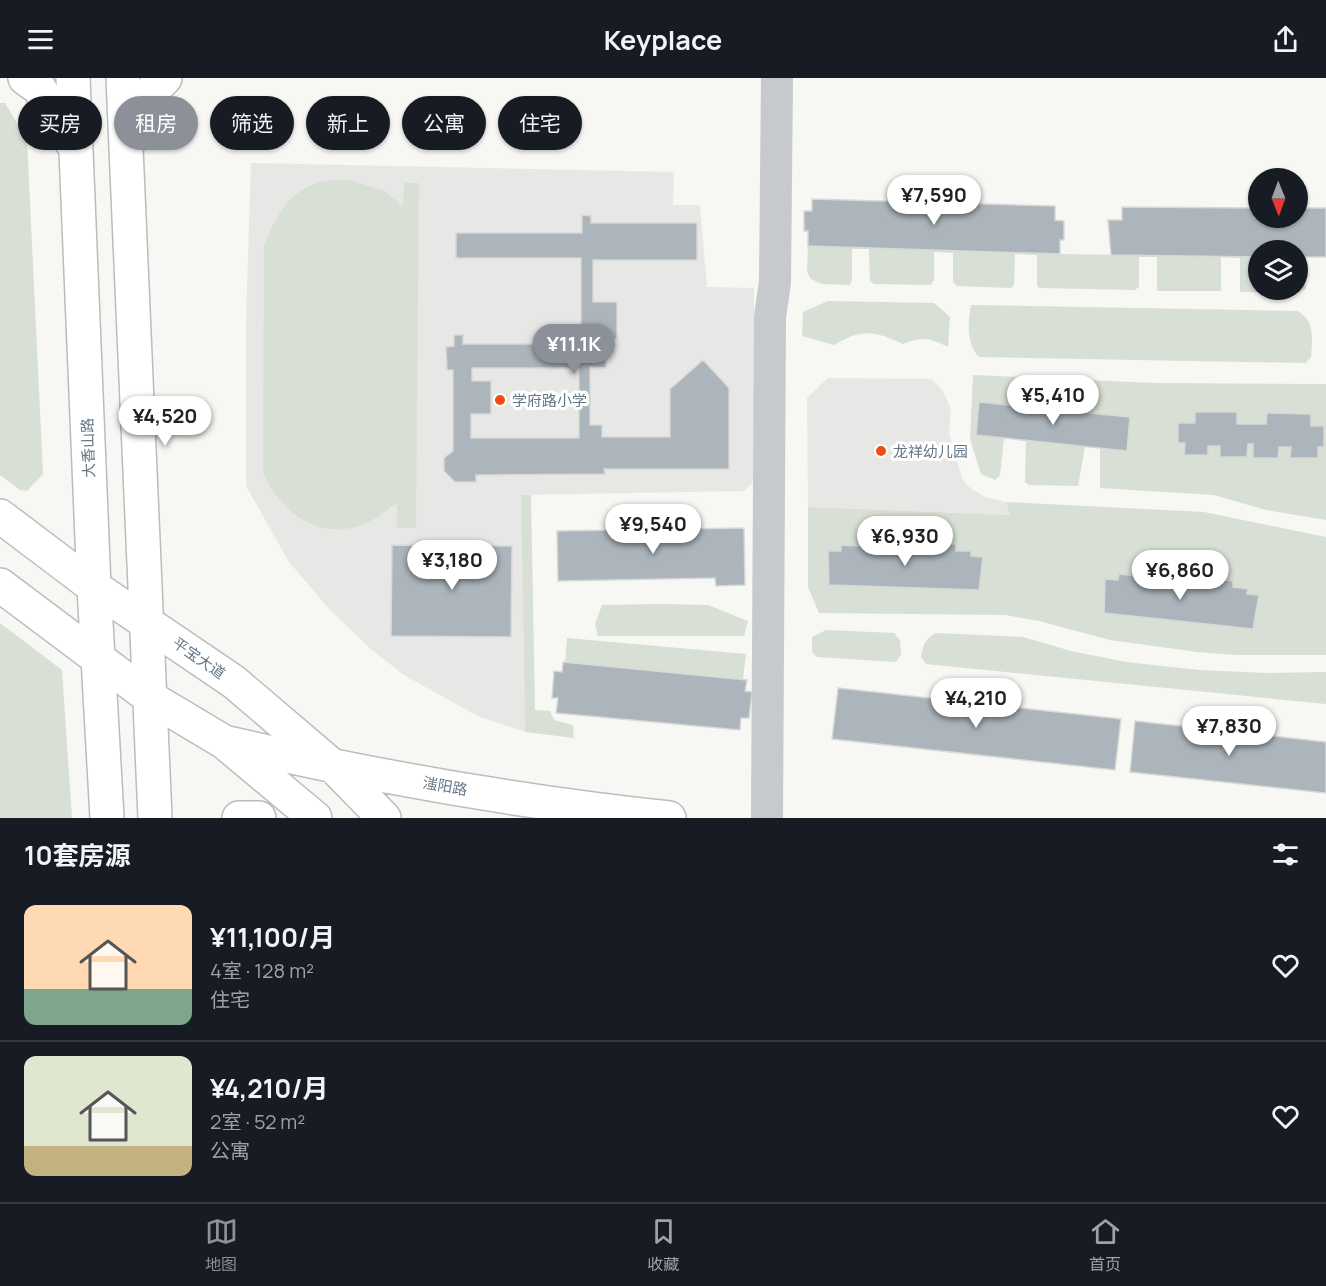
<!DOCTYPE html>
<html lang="zh">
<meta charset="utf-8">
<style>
body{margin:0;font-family:Manrope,"Noto Sans SC",sans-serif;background:#242831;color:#f1f3f6;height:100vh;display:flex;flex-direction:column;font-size:22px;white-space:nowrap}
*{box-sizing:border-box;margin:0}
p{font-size:20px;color:#9ea1a6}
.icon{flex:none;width:33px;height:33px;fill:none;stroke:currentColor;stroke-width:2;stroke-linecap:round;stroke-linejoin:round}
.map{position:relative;height:740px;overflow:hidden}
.drawer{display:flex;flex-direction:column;background:#171b24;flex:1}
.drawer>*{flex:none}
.banner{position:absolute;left:18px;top:18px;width:600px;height:54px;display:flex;gap:12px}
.needle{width:39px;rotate:179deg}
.controls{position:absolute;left:1248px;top:90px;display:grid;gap:12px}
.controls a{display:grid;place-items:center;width:60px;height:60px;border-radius:50%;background:#171b24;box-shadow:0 2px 4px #0004;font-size:30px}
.price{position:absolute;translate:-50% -51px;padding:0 14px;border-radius:21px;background:#fff;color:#222;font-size:20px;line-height:39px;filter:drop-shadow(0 2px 3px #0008)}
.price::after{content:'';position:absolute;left:50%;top:36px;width:18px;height:14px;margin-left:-9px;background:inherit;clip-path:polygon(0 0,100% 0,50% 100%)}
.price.selected{background:#8c9099;color:#fff}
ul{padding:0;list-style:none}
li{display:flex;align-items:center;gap:18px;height:150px;padding:0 24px}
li+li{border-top:2px solid #363941}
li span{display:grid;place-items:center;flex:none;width:168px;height:120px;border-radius:12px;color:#555}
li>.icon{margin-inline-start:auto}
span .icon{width:72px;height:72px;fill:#fffc;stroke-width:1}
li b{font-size:26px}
h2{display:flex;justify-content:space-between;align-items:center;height:72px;padding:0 24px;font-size:26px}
.tag{padding:0 21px;border-radius:27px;background:#171b24;box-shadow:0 2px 4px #0004;font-size:21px;line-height:54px}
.tag.selected{background:#8c9099;color:#fff}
header{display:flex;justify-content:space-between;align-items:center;height:78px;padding:0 24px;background:#171b24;font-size:27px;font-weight:700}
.tab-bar{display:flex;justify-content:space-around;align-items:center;height:84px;border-top:2px solid #363941;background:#171b24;font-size:16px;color:#9ea1a6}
.tab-bar a{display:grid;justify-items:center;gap:3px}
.tab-bar .selected{color:#8c9099}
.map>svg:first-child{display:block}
.built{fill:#e7e8e6}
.green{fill:#d8dfd4}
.building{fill:#acb5bb;stroke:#d8d8d6;stroke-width:1.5;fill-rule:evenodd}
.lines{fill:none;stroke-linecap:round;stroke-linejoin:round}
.major-casing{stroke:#b9bdc1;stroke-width:36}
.minor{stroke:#c6cacd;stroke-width:32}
.major{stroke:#fff;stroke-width:33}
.poi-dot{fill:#f14b19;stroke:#fff;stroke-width:2}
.labels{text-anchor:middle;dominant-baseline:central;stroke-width:6;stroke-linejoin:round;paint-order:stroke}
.poi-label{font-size:15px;fill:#637787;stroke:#fff;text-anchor:start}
.street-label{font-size:15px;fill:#637787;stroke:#fff}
</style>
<header><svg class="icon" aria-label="menu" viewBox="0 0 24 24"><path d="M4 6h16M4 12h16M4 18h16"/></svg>Keyplace<svg class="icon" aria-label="share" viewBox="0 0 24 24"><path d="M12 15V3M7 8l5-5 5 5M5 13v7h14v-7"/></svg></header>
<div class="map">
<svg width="1326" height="740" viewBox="0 0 1326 740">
<rect width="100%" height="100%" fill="#f7f7f3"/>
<path class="built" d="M251 85 674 94 673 127H700L707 209 754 210V401L750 408 743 413 521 417 525 654 478 638 438 616 404 597 372 572 330 532 289 484 246 408V243Z
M828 300 932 301 943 313 951 331 949 355 962 400 969 409 985 419 1006 424 1010 437 808 429 807 320Z"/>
<path class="green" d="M0 25H5L27 62 43 396 27 413 20 412 0 397Z
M350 102 385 113 403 129 404 105H419L416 450H397V425C385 433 375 442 362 447 317 463 279 433 263 394L264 168C275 140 287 115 317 105 326 101 340 103 350 102Z
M808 168 1060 176 1258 179V212H1298V179H1305L1306 211 1298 215 1240 214V180L1221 179V213H1157V179H1139V209L1135 212 1039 210 1037 208V177L1015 176 1014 207 1011 210 957 208 953 204V175L934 174V202L931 207 874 206 870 203 869 171H852V202L850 207 822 206 811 201 807 194Z
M828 223 934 225 950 239 948 269C930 260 922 258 903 266 875 253 862 250 834 267L802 258 803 234Z
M971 227 1297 233C1316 243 1312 261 1311 279L1306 285 979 279C966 265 968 246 971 227Z
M973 297 1155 305 1326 306V442L1266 432 1214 417 1100 410V370L1085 369 1078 408 1029 407 1025 404 1026 363 1004 360 1000 397 995 402 981 396 970 361Z
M521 417H531L535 632 550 633 554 642 573 647 574 660 525 654Z
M1006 424 1204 434 1326 459V577H1236L1197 574 1110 562 1039 543 1005 537 819 535 808 509V429L1010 437Z
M662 526 708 527 748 543 744 558H598L595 546 602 527Z
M0 545 62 592 72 740H0Z
M826 552 894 555 900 562 901 577 896 584 817 579 812 574V559Z
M936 555 1023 559 1071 573 1126 584 1200 592 1267 595 1326 594V626L926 586 921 579C923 567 925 561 936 555Z
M567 560 746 576 743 601 565 585Z"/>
<path class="building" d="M812 121 1055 128V142L1064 143V162H1060V176L808 168V153H804V133H812Z
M1122 129 1258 130V140H1298V130H1326V179H1298V172H1258V179L1111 177 1108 142H1122Z
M582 137 591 138V145H697V182H593V224H617V261H606V290L590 289V347H602V359H670V311L703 282 729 310V391H604L605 396 476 397V404H455L444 393V380L453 373V292H447L446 269 454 268V257H463V266H581V180H456V155H582ZM472 290H579V360H471V336H491V303H472Z
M979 324 1130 339 1127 373 976 357Z
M1195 334H1237V346H1266L1267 335 1311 336V348H1324V369H1318V380H1290L1291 369H1279L1278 380H1253V366H1248L1247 379H1220V368H1208V377H1184L1185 365H1178V345H1195Z
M744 450 745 507 716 508 715 500 558 503 557 453Z
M860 462 881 463V469L937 471V466H956V473H971V478L983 479 979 512 829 507 828 473H841V467L860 468Z
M392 467 512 468 511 559 391 558Z
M1138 492 1159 494 1158 501 1214 507 1215 501 1233 503V509L1248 511 1247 516 1259 517 1253 551 1104 535 1105 501 1118 502 1119 496 1137 498Z
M563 584 747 602 745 613 752 614 749 640H741L740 652 556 635 558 620H552L554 593 562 594Z
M838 610 1121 641 1115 692 832 661Z
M1135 643 1326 664V715L1130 694Z"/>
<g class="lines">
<defs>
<path id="major" d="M25 0 39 10 74 68
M73 0 94 509 107 740
M123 0 155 740
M134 58 144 21 165 0
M0 438 94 509 234 604 335 690 384 740
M0 507 152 621 224 664 315 740
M224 664C371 698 519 724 669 740
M239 740H259"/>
</defs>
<use href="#major" class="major-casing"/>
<path class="minor" d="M767 740 770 239 775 204 777 0"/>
<use href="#major" class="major"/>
</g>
<g class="poi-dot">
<circle cx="500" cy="322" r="6"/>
<circle cx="881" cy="373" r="6"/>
</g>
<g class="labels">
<g class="poi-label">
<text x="512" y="322">学府路小学</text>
<text x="893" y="373">龙祥幼儿园</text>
</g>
<g class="street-label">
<text transform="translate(88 370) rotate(-92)">大香山路</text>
<text transform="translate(199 580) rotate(35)">平宝大道</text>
<text transform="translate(445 708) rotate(10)">滍阳路</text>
</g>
</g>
</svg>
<div class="controls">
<a><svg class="needle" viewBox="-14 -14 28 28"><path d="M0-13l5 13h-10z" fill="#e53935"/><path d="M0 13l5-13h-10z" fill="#9ea1a6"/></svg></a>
<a><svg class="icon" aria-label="layers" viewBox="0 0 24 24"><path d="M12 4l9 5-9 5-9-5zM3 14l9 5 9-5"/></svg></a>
</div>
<b class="price" style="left:934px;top:148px">¥7,590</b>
<b class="price selected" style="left:574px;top:297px">¥11.1K</b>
<b class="price" style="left:1053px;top:348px">¥5,410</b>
<b class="price" style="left:165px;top:369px">¥4,520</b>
<b class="price" style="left:653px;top:477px">¥9,540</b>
<b class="price" style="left:905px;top:489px">¥6,930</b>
<b class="price" style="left:452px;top:513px">¥3,180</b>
<b class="price" style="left:1180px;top:523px">¥6,860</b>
<b class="price" style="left:976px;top:651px">¥4,210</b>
<b class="price" style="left:1229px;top:679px">¥7,830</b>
<div class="banner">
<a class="tag">买房</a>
<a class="tag selected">租房</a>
<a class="tag">筛选</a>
<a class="tag">新上</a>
<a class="tag">公寓</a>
<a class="tag">住宅</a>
</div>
</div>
<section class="drawer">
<h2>10套房源<svg class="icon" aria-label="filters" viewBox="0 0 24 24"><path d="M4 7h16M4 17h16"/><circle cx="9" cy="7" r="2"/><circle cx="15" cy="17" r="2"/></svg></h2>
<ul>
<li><span style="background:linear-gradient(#ffd9b3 70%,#7fa58c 0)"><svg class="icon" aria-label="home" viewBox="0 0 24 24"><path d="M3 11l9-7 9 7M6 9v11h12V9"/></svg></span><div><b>¥11,100/月</b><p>4室 · 128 m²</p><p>住宅</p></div><svg class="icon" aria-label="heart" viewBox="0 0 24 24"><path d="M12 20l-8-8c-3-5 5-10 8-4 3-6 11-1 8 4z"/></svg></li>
<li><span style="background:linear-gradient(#dfe7d0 75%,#c2b280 0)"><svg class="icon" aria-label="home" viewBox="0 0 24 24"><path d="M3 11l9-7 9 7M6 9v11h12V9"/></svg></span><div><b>¥4,210/月</b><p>2室 · 52 m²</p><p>公寓</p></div><svg class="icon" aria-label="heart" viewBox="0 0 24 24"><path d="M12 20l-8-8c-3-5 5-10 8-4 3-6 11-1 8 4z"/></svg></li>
</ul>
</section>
<nav class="tab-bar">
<a class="selected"><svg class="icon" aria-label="map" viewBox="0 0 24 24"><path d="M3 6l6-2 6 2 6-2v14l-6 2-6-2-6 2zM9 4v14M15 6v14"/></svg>地图</a>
<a><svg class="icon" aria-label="saved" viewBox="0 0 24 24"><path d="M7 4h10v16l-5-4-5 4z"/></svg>收藏</a>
<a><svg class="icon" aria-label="home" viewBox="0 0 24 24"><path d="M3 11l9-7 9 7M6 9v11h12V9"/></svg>首页</a>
</nav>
